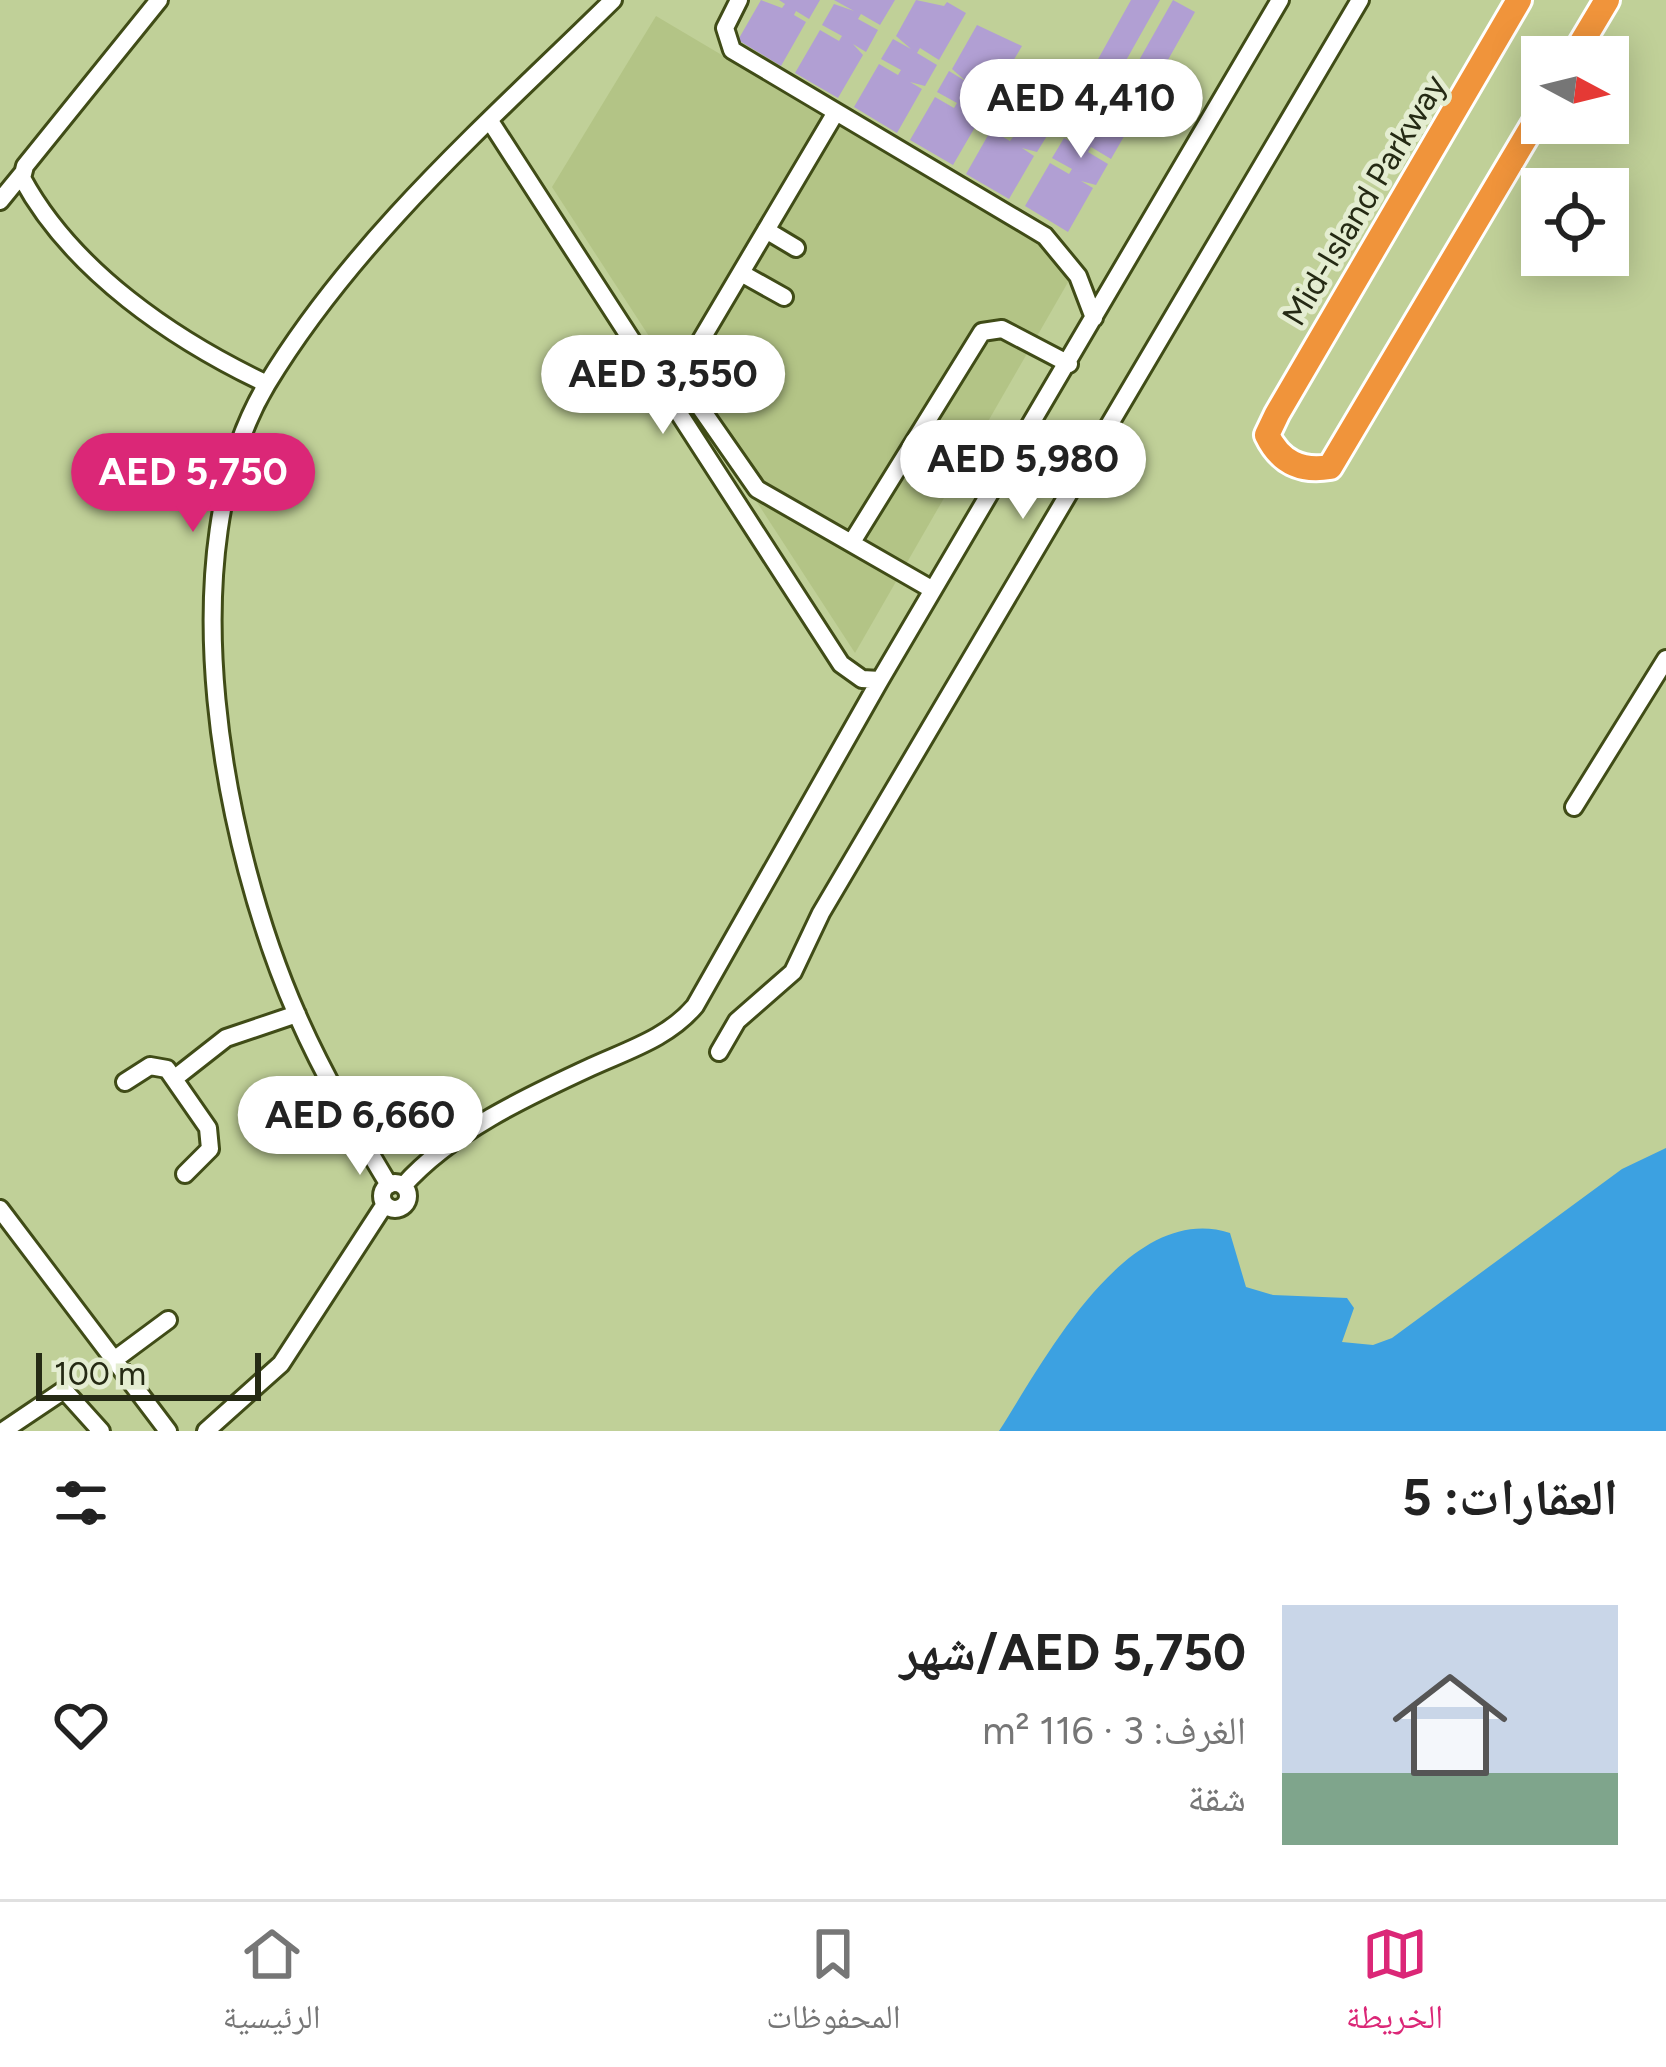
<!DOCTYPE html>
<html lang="ar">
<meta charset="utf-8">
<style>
body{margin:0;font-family:Figtree,"Noto Naskh Arabic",sans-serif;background:#f6f6f6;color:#222;direction:rtl;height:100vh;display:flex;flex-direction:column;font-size:45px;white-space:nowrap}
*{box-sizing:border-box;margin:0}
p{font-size:39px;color:#767676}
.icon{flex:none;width:66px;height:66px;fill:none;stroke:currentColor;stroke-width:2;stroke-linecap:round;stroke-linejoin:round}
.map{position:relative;height:1431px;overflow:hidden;direction:ltr}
.sheet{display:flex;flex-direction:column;background:#fff;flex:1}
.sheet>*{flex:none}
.needle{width:78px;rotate:97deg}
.controls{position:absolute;left:1521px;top:36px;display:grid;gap:24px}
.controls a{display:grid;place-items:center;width:108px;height:108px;border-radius:0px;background:#fff;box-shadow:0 6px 30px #0003;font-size:60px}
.scale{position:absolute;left:36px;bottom:30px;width:225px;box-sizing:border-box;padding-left:12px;border:6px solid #252a14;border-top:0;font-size:33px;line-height:42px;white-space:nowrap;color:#252a14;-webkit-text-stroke:9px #e4edd1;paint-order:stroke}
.price{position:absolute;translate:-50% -102px;padding:0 27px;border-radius:42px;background:#fff;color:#222;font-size:39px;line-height:78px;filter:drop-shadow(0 3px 6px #0008)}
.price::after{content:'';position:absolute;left:50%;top:72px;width:36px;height:27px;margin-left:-18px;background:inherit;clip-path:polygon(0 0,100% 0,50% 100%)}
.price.active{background:#db2777;color:#fff}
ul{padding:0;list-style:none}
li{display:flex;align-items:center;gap:36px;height:300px;padding:0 48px}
li span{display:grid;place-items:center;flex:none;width:336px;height:240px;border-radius:0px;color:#555}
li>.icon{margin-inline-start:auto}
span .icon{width:144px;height:144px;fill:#fffc;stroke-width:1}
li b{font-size:51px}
h2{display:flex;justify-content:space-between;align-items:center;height:144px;padding:0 48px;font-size:51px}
.tabs{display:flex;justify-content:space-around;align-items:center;height:168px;border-top:3px solid #e0e0e0;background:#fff;font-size:33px;color:#767676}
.tabs a{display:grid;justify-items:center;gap:6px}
.tabs .active{color:#db2777}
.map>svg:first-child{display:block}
.built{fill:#b3c486}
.water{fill:#3ca1e1}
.building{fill:#b19fd3}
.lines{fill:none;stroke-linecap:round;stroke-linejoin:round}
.minor-casing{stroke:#404c17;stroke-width:22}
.highway-casing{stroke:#fff;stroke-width:30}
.minor{stroke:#fff;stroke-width:16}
.highway{stroke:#f0943b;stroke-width:24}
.labels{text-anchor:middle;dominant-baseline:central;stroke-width:10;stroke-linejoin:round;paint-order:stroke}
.street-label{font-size:33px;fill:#252a14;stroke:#e4edd1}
</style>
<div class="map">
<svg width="1666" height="1431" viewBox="0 0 1666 1431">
<rect width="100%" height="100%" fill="#c0d098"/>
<path class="built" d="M656 16 1049 249 1071 277 855 653 552 187Z"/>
<path class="water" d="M1666 1148V1431H999C1044 1361 1127 1200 1230 1233L1246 1287 1273 1295 1347 1298 1354 1308 1342 1342 1373 1345 1392 1338 1622 1169Z"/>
<path class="building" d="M761 0 782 8 785 4 779 0H820L809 19 796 11 794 15 806 22 781 66 738 40Z
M834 0H895L880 25 861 14 858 19 878 30 866 52 853 44 863 55 838 98 795 73 820 30 839 41 842 36 822 25 834 4 854 11Z
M916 0 944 6 947 2 966 13 939 60 920 48 917 53 937 65 925 86 910 82 922 89 897 133 854 107 879 64 898 75 901 70 881 59 893 39 911 49 896 36Z
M1131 0H1160L1119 73 1097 61Z
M1173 0 1195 12 1151 90 1129 78Z
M977 25 1022 46 995 92 976 81 973 86 993 98 981 119 966 115 978 122 953 165 910 140 935 97 954 108 957 103 937 92 949 71 967 82 952 69Z
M1033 59 1079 79 1052 126 1032 115 1030 119 1050 131 1037 152 1022 148 1034 156 1009 199 966 174 991 130 1010 141 1013 137 993 125 1005 105 1023 115 1008 102Z
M1092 92 1138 112 1111 159 1091 147 1088 152 1108 164 1096 185 1081 181 1093 188 1068 232 1025 206 1050 163 1069 174 1072 169 1052 158 1064 138 1082 148 1067 135Z"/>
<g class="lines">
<defs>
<path id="minor" d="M159 0 25 166 22 178C72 271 174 340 267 384
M739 0 725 28 732 50 1045 236 1078 276 1094 318
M836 112 691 357 686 387 757 489 933 590
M490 121 841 664 862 679 880 680
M0 201 22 174
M766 230 796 248
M741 273 784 297
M852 542 982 332 1002 329 1069 364
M1574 807 1666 659
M719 1052 737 1021 793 972 821 913 1360 0
M175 1078 226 1038 297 1014
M125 1082 150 1066 167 1069 208 1128 210 1149 185 1174
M382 1196a13 13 0 1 1 26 0a13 13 0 1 1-26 0Z
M389 1185C356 1130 324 1076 298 1017 223 848 166 552 267 384 356 237 492 119 613 0
M403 1186C451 1132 526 1097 591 1067 628 1050 668 1038 695 1006L880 680 1280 0
M0 1209 168 1431
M114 1360 168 1320
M3 1431 64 1390 101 1431
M206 1431 281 1364 385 1204"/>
<path id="highway" d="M1519 0 1277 414 1267 435C1280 462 1301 472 1330 467L1542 110
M1573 57 1607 0"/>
</defs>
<use href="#minor" class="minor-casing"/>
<use href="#highway" class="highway-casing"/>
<use href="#minor" class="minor"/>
<use href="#highway" class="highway"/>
</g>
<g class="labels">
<g class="street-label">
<text transform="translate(1364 200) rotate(-59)">Mid-Island Parkway</text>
</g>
</g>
</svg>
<div class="controls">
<a><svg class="needle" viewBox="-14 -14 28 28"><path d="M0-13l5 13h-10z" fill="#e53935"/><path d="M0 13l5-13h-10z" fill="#767676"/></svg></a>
<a><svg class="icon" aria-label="locate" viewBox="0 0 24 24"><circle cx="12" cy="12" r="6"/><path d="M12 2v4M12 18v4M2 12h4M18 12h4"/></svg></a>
</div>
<div class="scale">100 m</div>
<b class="price" style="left:1081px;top:161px">AED 4,410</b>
<b class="price" style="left:663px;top:437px">AED 3,550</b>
<b class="price" style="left:1023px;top:522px">AED 5,980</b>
<b class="price active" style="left:193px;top:535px">AED 5,750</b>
<b class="price" style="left:360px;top:1178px">AED 6,660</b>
</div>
<section class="sheet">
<h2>العقارات: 5<svg class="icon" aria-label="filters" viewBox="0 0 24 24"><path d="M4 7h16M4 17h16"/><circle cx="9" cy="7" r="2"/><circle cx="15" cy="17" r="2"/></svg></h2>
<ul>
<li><span style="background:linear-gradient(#c9d6e8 70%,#7fa58c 0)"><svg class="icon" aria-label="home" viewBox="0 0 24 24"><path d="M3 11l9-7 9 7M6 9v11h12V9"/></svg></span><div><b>AED 5,750/شهر</b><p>الغرف: 3 · 116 m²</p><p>شقة</p></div><svg class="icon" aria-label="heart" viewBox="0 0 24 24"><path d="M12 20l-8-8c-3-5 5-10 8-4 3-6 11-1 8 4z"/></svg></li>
</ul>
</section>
<nav class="tabs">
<a class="active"><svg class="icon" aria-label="map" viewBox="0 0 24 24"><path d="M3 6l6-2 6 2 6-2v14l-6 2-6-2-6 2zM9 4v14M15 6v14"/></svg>الخريطة</a>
<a><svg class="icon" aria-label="saved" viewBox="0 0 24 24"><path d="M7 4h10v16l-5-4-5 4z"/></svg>المحفوظات</a>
<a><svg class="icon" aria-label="home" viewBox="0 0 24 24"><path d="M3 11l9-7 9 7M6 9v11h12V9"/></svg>الرئيسية</a>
</nav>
